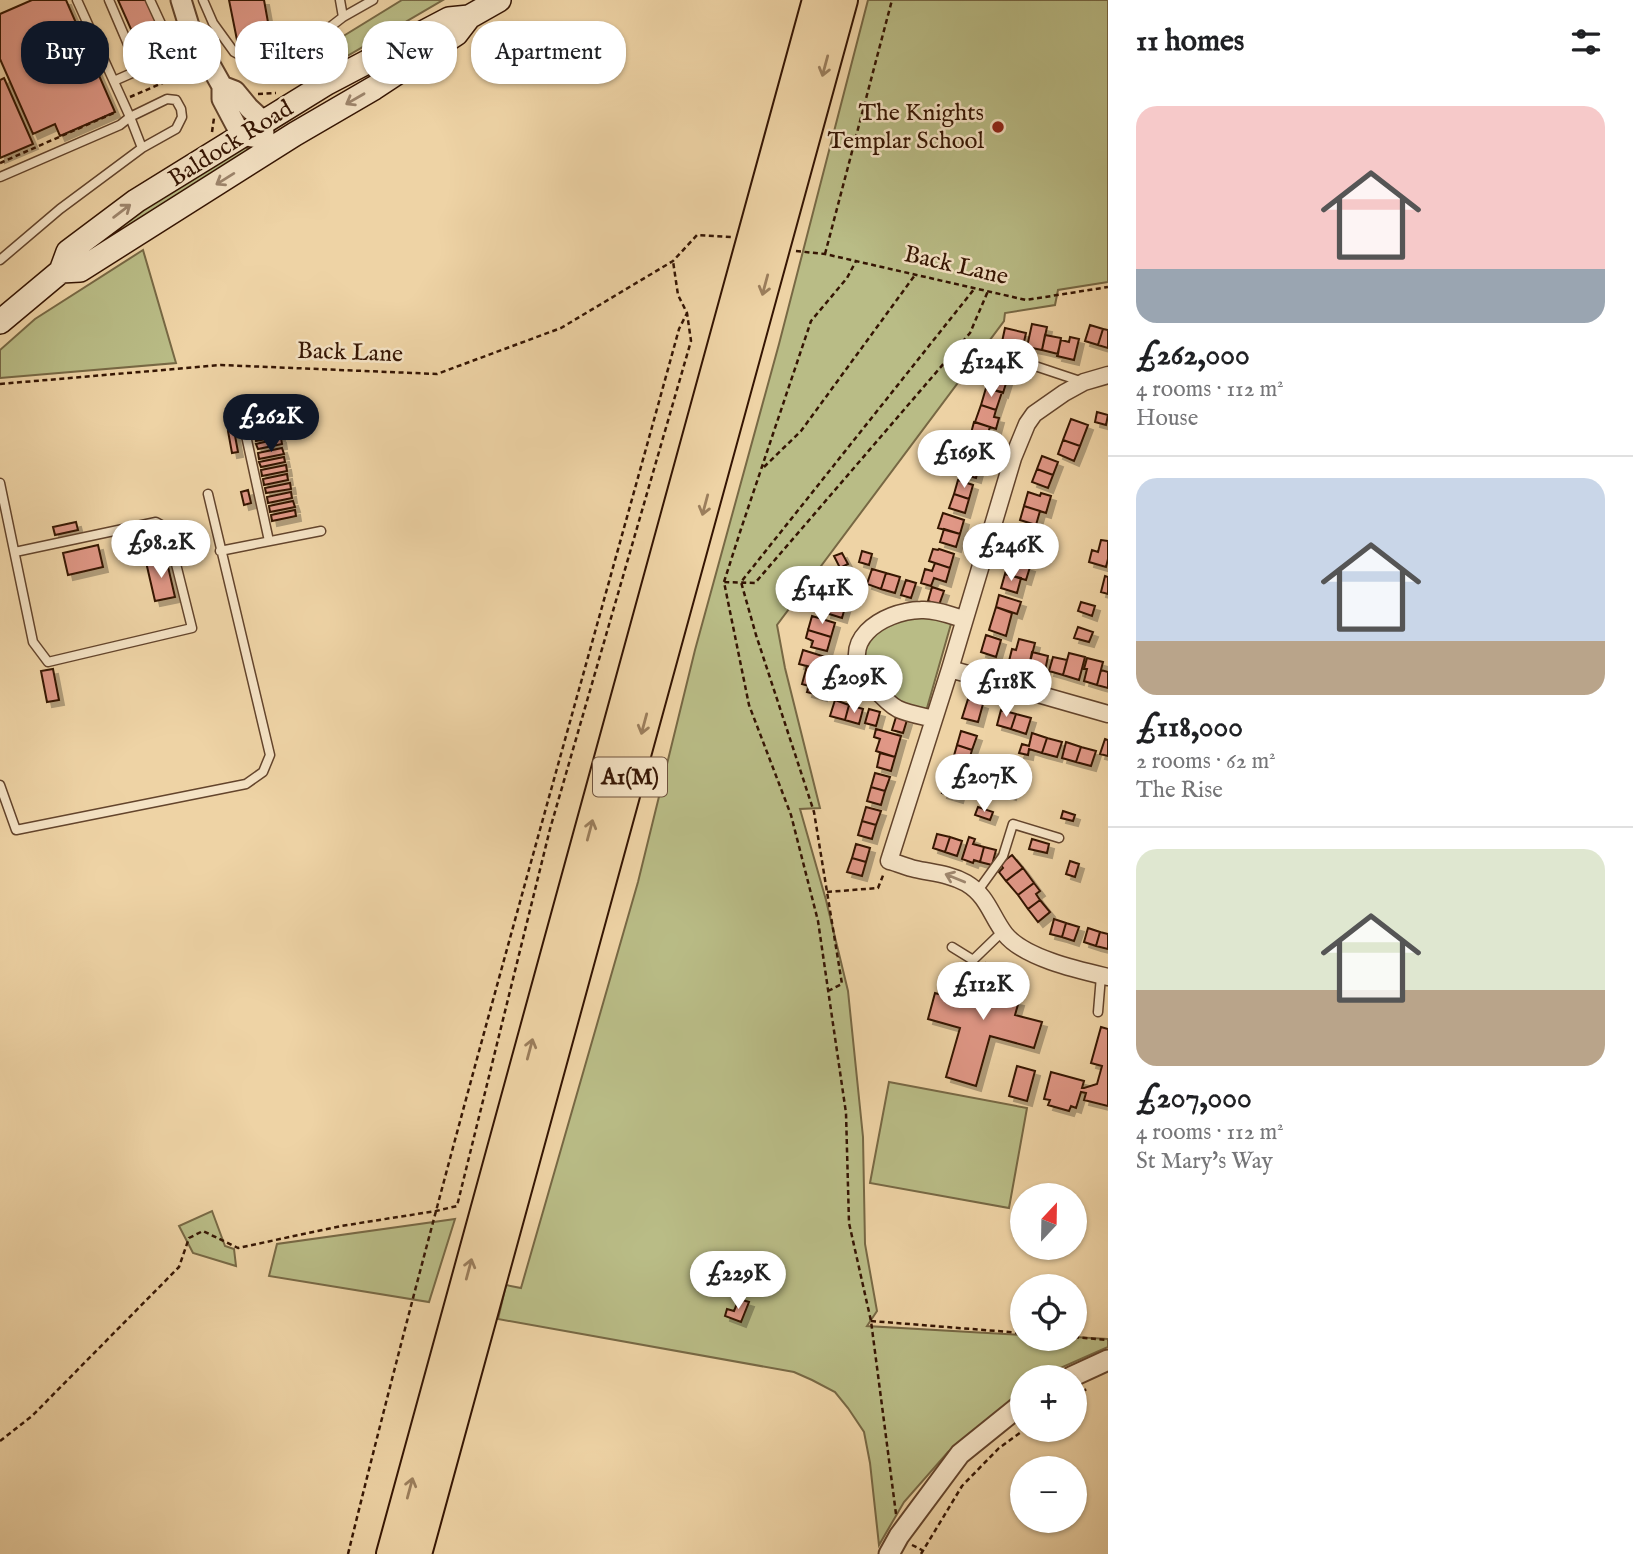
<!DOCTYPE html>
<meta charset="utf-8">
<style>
body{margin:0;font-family:"IM FELL English",serif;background:#f2f2f2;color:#202124;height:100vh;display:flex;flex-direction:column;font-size:26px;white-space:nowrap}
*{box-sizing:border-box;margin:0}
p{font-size:23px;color:#757577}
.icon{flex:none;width:38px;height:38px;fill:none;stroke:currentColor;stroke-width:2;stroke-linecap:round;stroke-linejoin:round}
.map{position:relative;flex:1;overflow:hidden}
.sheet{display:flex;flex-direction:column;background:#fff;width:525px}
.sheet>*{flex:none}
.guide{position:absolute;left:21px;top:21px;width:665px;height:63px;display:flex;gap:14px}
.needle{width:46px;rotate:22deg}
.fabs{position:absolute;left:1010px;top:1183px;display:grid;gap:14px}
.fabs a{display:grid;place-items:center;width:77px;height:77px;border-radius:50%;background:#fff;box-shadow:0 2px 5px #0004;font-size:35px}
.price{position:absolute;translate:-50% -60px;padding:0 16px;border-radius:24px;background:#fff;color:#222;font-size:23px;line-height:46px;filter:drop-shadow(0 2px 4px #0008)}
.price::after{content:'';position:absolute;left:50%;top:42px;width:21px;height:16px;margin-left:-10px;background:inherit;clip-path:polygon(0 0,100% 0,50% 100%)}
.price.active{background:#111827;color:#fff}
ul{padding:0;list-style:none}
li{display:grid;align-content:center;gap:14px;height:371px;padding:0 28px}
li+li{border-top:2px solid #e0e0e0}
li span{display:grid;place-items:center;height:217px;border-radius:21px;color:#555}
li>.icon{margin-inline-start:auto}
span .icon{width:126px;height:126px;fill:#fffc;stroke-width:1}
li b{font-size:30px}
h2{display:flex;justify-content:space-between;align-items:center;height:84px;padding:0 28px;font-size:30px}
.pill{padding:0 24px;border-radius:28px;background:#fff;box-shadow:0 2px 5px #0004;font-size:24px;line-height:63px}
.pill.active{background:#111827;color:#fff}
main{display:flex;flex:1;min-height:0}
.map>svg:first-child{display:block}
.green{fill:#b9bc86;stroke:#776844;stroke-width:2}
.building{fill:#e09786;stroke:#351503;stroke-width:2;filter:url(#shadow)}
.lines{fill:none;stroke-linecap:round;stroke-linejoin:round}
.service-casing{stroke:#63442c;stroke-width:11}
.minor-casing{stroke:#63442c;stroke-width:19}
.tertiary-casing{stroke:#63442c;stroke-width:23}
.secondary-casing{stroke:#351503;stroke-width:26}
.motorway-casing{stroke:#351503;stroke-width:32}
.path{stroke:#351503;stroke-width:2.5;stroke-dasharray:5 3.5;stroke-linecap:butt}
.service{stroke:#f4e2c4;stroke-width:8}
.minor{stroke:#f4e2c4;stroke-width:16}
.tertiary{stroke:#f4e2c4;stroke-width:19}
.secondary{stroke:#f4e2c4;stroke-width:23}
.motorway{stroke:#eed3a5;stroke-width:28}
.oneway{stroke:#9b7e5c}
.oneway2{stroke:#9e866d}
.poi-dot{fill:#8f2418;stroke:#f4e2c4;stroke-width:2.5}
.labels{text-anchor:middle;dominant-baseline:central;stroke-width:5;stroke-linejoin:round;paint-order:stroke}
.shield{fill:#f4e2c4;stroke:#6e523d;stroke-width:2}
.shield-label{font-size:23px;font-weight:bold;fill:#351503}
.poi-label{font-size:24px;fill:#351503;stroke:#f4e2c4;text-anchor:end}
.street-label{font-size:24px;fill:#351503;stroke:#f4e2c4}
</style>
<main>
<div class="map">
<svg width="1108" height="1554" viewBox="0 0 1108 1554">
<defs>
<filter id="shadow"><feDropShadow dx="5" dy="5" stdDeviation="0" flood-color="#0004"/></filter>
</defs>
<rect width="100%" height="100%" fill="#eed3a5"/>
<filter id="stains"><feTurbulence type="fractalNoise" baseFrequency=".00286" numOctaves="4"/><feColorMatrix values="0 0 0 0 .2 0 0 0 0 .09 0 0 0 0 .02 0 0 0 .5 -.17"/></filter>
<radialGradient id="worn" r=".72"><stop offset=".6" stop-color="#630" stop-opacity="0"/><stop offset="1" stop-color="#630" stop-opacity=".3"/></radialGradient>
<path class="green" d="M402 0H443L301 83 293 67Z
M868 0H1108V282L1058 290 1055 305 1005 313 1004 321 777 625 785 668 820 808 800 809 826 900 848 991 863 1137 865 1244 877 1311 867 1326 1022 1335V1339H1074L1075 1337 1108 1339V1347L1051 1372 1044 1377H1022V1394L948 1452 904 1502 879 1545 870 1463 864 1432 848 1408 835 1392 812 1380 794 1372 498 1319 506 1285 521 1288 638 882 695 650 779 344Z
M244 145 248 149 247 156 77 262 90 246 126 217Z
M143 250 176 363 0 378V350L35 319Z
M918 613 947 619 951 624 927 708 923 711 900 706 869 678 862 653 879 625Z
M889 1082 1027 1108 1009 1208 870 1183Z
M212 1211 225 1246 234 1249 236 1266 193 1253 179 1226Z
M455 1219 429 1302 269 1276 277 1244Z"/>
<path class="building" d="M32 0H66L115 112 60 136 55 124 33 134 0 59V14Z
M118 0H148L163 34 138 45Z
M229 0H264L271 39 238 45Z
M4 78 33 144 0 158V80Z
M1032 324 1047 327 1042 350 1027 347Z
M1090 325 1103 329 1098 345 1085 341Z
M1005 328 1026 333 1023 346 1016 344 1014 354 1000 351Z
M1103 329 1108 330V348L1098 345Z
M1045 335 1061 338 1058 354 1042 350Z
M1070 337 1079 339 1074 360 1057 356 1061 340 1069 342Z
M992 372 1008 377 1003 393 987 388Z
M986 388 1002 392 996 410 981 405Z
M981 405 996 410 994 417 999 418 996 429 975 422Z
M1097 412 1108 415 1106 425 1095 422Z
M1071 419 1088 425 1080 446 1063 440Z
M276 421 277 427 253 432 252 426Z
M974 422 990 427 985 441 970 437Z
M234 430 238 452 232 453 228 431Z
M279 430 280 436 256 441 255 435Z
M281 438 282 444 258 449 256 444Z
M961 438 971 441 969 445 984 450 980 463 955 455Z
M1063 440 1080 446 1074 461 1058 454Z
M282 448 284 454 259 459 258 453Z
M1042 456 1058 462 1053 475 1037 469Z
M284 457 285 462 261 467 259 462Z
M964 458 980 463 976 478 960 473Z
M286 465 287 471 262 476 261 470Z
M1037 469 1053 475 1048 488 1032 482Z
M287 474 288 480 264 485 263 479Z
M958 480 973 485 969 499 954 494Z
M290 483 291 489 266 493 265 488Z
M248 490 251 503 244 505 241 492Z
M291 492 292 498 268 503 267 497Z
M1028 492 1040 496 1041 493 1051 496 1046 513 1024 506Z
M954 494 969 499 965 513 949 508Z
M293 501 295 507 270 512 269 506Z
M1024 506 1040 511 1036 525 1020 520Z
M295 510 296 516 272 521 271 515Z
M943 513 964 520 960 534 938 528Z
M76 522 78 530 55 535 53 527Z
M1019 527 1040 533 1035 547 1015 541Z
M944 529 960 534 956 547 940 542Z
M1101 540 1108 541V559L1106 567 1089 562 1092 550 1098 552Z
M1015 541 1030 545 1026 559 1011 555Z
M98 545 103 567 68 575 63 553Z
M933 549 938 550 939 549 954 554 950 568 929 561Z
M862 551 872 554 869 565 859 562Z
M842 553 848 564 840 568 834 556Z
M166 558 175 597 155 601 146 562Z
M1009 561 1030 567 1026 580 1005 574Z
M935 563 950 568 946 582 934 578 931 586 921 583 925 569 932 571Z
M872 569 886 573 881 589 867 584Z
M886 573 900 577 895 593 881 589Z
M1005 574 1021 578 1017 593 1001 588Z
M1105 576 1108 577V594L1101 592Z
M906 580 916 583 911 598 901 595Z
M834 585 850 590 846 604 830 599Z
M932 587 944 591 939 605 928 601Z
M999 595 1021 602 1017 614 996 607Z
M830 599 846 604 842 618 826 613Z
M1081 602 1095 606 1092 616 1078 611Z
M996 607 1012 613 1006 636 989 630Z
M812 616 835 623 831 637 808 630Z
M1078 627 1093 632 1089 642 1074 638Z
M808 630 831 637 827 651 811 647 813 641 806 638Z
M986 635 1001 640 996 657 981 652Z
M1019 639 1035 643 1029 666 1009 661 1012 649 1016 650Z
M803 650 832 659 829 672 799 664Z
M1032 652 1048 656 1045 671 1029 666Z
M1069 653 1085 657 1079 680 1063 675Z
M1053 657 1067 660 1063 675 1049 671Z
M1087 658 1103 662 1097 685 1084 681 1087 669H1084Z
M807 666 829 672 822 696 807 692 809 686 802 684Z
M53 669 59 700 47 702 41 671Z
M1101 670 1108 672V688L1097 685Z
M968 699 983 704 978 722 962 718Z
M835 700 849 705 845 720 830 716Z
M849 705 863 709 859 724 845 720Z
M869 709 880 712 876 726 865 723Z
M1001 710 1016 714 1011 729 997 725Z
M1016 714 1031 718 1026 734 1011 729Z
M896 717 907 720 903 733 892 730Z
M876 729 901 736 895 757 876 751 880 739 874 737Z
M961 731 977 736 972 750 957 745Z
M1032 733 1047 738 1042 753 1029 749 1028 755 1019 753 1022 744 1029 746Z
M1047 738 1062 742 1057 757 1042 753Z
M1105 739 1108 740V756L1100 754Z
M1066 742 1081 747 1076 762 1062 758Z
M957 745 972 750 968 764 953 759Z
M1081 747 1096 751 1091 766 1076 762Z
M880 753 895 757 891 771 877 767Z
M951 765 967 770 962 784 947 779Z
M875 773 890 777 885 791 871 787Z
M947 779 962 784 958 798 942 793Z
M997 783 1013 788 1011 795 995 790Z
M871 787 885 791 881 805 867 801Z
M866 807 881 811 876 825 862 821Z
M978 807 993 812 990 820 975 815Z
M1063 811 1075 815 1073 821 1061 818Z
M862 821 876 825 872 839 858 835Z
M937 834 950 837 945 852 933 848Z
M950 837 962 841 957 856 945 852Z
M969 837 975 839 973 844 984 847 980 862 974 860 973 863 962 859Z
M1032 839 1049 844 1047 853 1029 849Z
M856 844 870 848 866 862 852 858Z
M984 847 996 850 992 865 980 862Z
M1012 855 1023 868 1006 881 999 872 1003 868 1000 864Z
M852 858 866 862 862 876 847 872Z
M1070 861 1079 864 1075 877 1066 874Z
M1023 868 1034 883 1018 895 1006 881Z
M1034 883 1040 891 1036 894 1040 900 1028 909 1018 895Z
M1040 900 1050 912 1038 922 1028 909Z
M1054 919 1066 923 1062 937 1050 934Z
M1066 923 1079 927 1074 941 1062 937Z
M1088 928 1100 932 1096 946 1084 942Z
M1100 932 1108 934V949L1096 946Z
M986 963 1017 971 1010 999 1019 1001 1015 1015 1042 1022 1034 1048 990 1036 976 1086 946 1077 960 1028 928 1019 935 993 966 1002 970 985 979 988Z
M1101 1027 1108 1029V1106L1084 1100 1086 1093 1081 1092 1076 1108 1071 1106 1069 1111 1048 1105 1050 1100 1044 1099 1051 1072 1084 1081 1082 1088H1084L1097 1084 1102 1066 1091 1063Z
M1017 1066 1035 1071 1027 1101 1009 1096Z
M739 1299 749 1302 741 1322 725 1316 727 1309 734 1311Z"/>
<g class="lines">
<defs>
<path id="service" d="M109 0 139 70
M203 0 213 23 234 52 260 66 294 55 343 17 373 0
M340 0 343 17
M114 81 175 54 150 0
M0 177 120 125 130 117 142 148
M0 260 60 209 142 148 176 129 182 117 181 109 176 100 167 99 130 117 77 0
M1026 363 1083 382
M245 431 269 541
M0 483 33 642 48 662 192 628 167 528 156 522 15 552
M220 551 321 531
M0 785 16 830 246 784 263 772 270 755 208 494
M977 892 1003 856 1013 824 1059 838
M952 947 973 960 1003 931
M1098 1012 1101 976"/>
<path id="minor" d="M1108 375 1084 382 1064 393 1034 414 1027 424 1013 458 950 669 889 861C898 863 906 867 915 869 933 873 950 874 966 883 988 896 991 916 1005 934 1024 958 1078 970 1108 977
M950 669 1108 714
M934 719C922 716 909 714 898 709 887 703 878 692 870 683 833 643 882 611 921 610 935 609 950 615 963 619"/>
<path id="tertiary" d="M181 0 190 29 222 86V99L241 135 264 139
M222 86 235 91 249 108 263 121 264 135
M1071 1377 1108 1360
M889 1554 899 1536 960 1454 1022 1404"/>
<path id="secondary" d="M61 271 80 270 295 134 374 88 456 34 469 17 499 0
M0 322 61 271 68 252 136 201 327 83 449 19 469 17"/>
<path id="motorway" d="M391 1554 817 0
M417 1554 843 0"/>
</defs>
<use href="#service" class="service-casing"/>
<use href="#minor" class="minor-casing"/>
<use href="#tertiary" class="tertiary-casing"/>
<use href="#secondary" class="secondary-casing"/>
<use href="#motorway" class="motorway-casing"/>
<path class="path" d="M258 94 276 93
M130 97 195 69
M212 132 214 118
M0 163 116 112
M796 251 825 254 1026 300 1108 287
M825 254 892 0
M0 384 221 365 437 374 561 328 673 261 697 235 731 237
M764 467 801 431 915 275
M724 582 741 529 811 321 847 278 856 261
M827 892 878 888 884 873
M828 991 842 984 814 812 756 635 741 582 975 288
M871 1321 1022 1333
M1074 1337 1108 1340
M1074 1395 1087 1389
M0 1441 32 1416 179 1267 189 1238 203 1231 238 1248 341 1226 436 1211 457 1206 550 829 691 341 687 313 678 295 673 261
M896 1514 871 1321 849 1223 846 1113 818 921 791 815 749 705 724 582 755 583 970 333 988 291
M912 1545 922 1550
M348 1554C449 1143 567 737 679 329L687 313
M921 1554 962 1486 999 1448 1024 1430"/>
<use href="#service" class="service"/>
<use href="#minor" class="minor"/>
<use href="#tertiary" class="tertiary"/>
<use href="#secondary" class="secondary"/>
<use href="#motorway" class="motorway"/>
</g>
<defs><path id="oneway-shaft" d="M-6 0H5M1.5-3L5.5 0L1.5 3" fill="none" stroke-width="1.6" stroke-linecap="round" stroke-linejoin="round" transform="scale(1.75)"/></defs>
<g class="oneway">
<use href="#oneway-shaft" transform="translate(825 66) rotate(105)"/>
<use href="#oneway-shaft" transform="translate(765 285) rotate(105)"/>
<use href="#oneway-shaft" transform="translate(705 505) rotate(105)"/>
<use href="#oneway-shaft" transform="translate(644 724) rotate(105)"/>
<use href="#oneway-shaft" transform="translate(590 830) rotate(-75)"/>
<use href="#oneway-shaft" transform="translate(530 1049) rotate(-75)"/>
<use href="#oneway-shaft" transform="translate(469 1269) rotate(-75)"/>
<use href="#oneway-shaft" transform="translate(410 1488) rotate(-75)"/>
</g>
<g class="oneway2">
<use href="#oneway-shaft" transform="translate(355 99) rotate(150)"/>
<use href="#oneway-shaft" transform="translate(225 179) rotate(148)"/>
<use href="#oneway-shaft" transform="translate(122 211) rotate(-37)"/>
<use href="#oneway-shaft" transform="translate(955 878) rotate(-158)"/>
</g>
<circle class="poi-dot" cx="998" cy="127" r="7"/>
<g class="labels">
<rect class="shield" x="593" y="757.5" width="74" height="39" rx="5"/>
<g class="shield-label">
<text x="630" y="777">A1(M)</text>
</g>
<g class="poi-label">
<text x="984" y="113">The Knights<tspan x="984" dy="28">Templar School</tspan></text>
</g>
<g class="street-label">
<text transform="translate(231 144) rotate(-32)">Baldock Road</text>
<text transform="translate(956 266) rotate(13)">Back Lane</text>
<text transform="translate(350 353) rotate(2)">Back Lane</text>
</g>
</g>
<rect width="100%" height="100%" filter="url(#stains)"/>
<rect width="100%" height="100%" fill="url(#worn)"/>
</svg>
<div class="fabs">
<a><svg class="needle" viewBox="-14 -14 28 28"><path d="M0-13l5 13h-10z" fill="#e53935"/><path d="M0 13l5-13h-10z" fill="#757577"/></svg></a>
<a><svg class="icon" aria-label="locate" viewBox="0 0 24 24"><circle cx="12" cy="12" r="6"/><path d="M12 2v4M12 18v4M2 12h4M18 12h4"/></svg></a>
<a>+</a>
<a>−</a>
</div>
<b class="price" style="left:991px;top:399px">£124K</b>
<b class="price active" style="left:271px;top:454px">£262K</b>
<b class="price" style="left:964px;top:490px">£169K</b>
<b class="price" style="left:161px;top:580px">£98.2K</b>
<b class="price" style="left:1011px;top:583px">£246K</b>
<b class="price" style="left:822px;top:626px">£141K</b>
<b class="price" style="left:854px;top:715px">£209K</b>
<b class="price" style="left:1006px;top:719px">£118K</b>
<b class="price" style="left:984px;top:814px">£207K</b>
<b class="price" style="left:983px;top:1022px">£112K</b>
<b class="price" style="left:738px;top:1311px">£229K</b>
<div class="guide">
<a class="pill active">Buy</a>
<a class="pill">Rent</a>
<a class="pill">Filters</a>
<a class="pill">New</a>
<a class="pill">Apartment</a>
</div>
</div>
<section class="sheet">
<h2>11 homes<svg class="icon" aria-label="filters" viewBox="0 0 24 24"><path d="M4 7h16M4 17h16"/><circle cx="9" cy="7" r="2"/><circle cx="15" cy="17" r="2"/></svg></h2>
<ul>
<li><span style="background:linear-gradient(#f6c9c9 75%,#9aa5b1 0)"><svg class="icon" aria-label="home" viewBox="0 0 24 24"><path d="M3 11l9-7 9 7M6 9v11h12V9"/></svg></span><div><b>£262,000</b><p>4 rooms · 112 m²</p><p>House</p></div></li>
<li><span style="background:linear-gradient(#c9d6e8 75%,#b9a48a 0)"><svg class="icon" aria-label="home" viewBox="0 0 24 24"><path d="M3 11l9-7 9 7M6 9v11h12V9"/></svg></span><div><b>£118,000</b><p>2 rooms · 62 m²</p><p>The Rise</p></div></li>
<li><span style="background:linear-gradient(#dfe7d0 65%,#b9a48a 0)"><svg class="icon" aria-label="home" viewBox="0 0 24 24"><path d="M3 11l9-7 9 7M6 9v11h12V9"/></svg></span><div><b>£207,000</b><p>4 rooms · 112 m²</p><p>St Mary's Way</p></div></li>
</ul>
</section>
</main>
